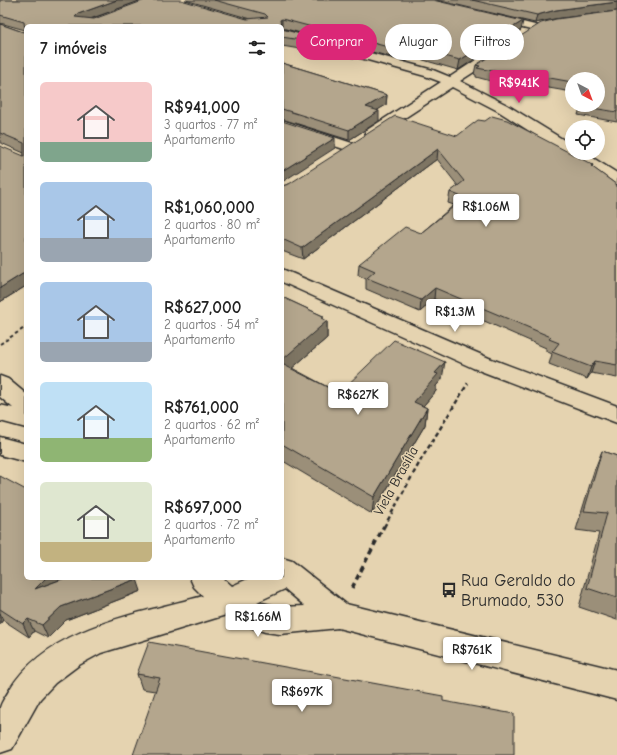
<!DOCTYPE html>
<html lang="pt">
<meta charset="utf-8">
<style>
body{margin:0;font-family:"Comic Neue",sans-serif;background:#f2f2f2;color:#222;height:100vh;display:flex;flex-direction:column;font-size:15px;white-space:nowrap}
*{box-sizing:border-box;margin:0}
p{font-size:13px;color:#767676}
.icon{flex:none;width:22px;height:22px;fill:none;stroke:currentColor;stroke-width:2;stroke-linecap:round;stroke-linejoin:round}
.map{position:relative;flex:1;overflow:hidden}
.details{position:absolute;left:24px;top:24px;width:260px;height:556px;display:flex;flex-direction:column;background:#fff;border-radius:6px;box-shadow:0 4px 16px #0002}
.details>*{flex:none}
.hud{position:absolute;left:296px;top:24px;width:261px;height:36px;display:flex;gap:8px}
.needle{width:26px;rotate:139deg}
.controls{position:absolute;left:565px;top:72px;display:grid;gap:8px}
.controls a{display:grid;place-items:center;width:40px;height:40px;border-radius:50%;background:#fff;box-shadow:0 4px 16px #0002;font-size:20px}
.price{position:absolute;translate:-50% -34px;padding:0 9px;border-radius:4px;background:#fff;color:#222;font-size:13px;line-height:26px;filter:drop-shadow(0 1px 2px #0008)}
.price::after{content:'';position:absolute;left:50%;top:24px;width:12px;height:9px;margin-left:-6px;background:inherit;clip-path:polygon(0 0,100% 0,50% 100%)}
.price.current{background:#db2777;color:#fff}
ul{padding:0;list-style:none}
li{display:flex;align-items:center;gap:12px;height:100px;padding:0 16px}
li span{display:grid;place-items:center;flex:none;width:112px;height:80px;border-radius:6px;color:#555}
li>.icon{margin-inline-start:auto}
span .icon{width:48px;height:48px;fill:#fffc;stroke-width:1}
li b{font-size:17px}
h2{display:flex;justify-content:space-between;align-items:center;height:48px;padding:0 16px;font-size:17px}
.tag{padding:0 14px;border-radius:18px;background:#fff;box-shadow:0 4px 16px #0002;font-size:14px;line-height:36px}
.tag.current{background:#db2777;color:#fff}
.map>svg:first-child{display:block}
.lines{fill:none;stroke-linecap:round;stroke-linejoin:round}
.minor-casing{stroke:#2b2b2b;stroke-width:3}
.path-far2{stroke:#2b2b2b;stroke-width:2;stroke-dasharray:3.5 2.5;stroke-linecap:butt}
.path-far1{stroke:#2b2b2b;stroke-width:2.5;stroke-dasharray:4.5 3;stroke-linecap:butt}
.path{stroke:#2b2b2b;stroke-width:3.5;stroke-dasharray:5.5 4;stroke-linecap:butt}
.minor{fill:#e5d3b0;fill-rule:evenodd}
.wall{fill:#9b8f79;stroke:#2b2b2b}
.shaded-wall{fill:#7e7463;stroke:#2b2b2b}
.building{fill:#b4a68d;stroke:#2b2b2b}
.labels{text-anchor:middle;dominant-baseline:central;stroke-width:3;stroke-linejoin:round;paint-order:stroke}
.street-label{font-size:14px;fill:#2b2b2b;stroke:#e5d3b0}
.near-poi-label{font-size:17px;fill:#2b2b2b;stroke:#e5d3b0;text-anchor:start}
</style>
<div class="map">
<svg width="617" height="755" viewBox="0 0 617 755">
<rect width="100%" height="100%" fill="#e5d3b0"/>
<filter id="ink" filterUnits="userSpaceOnUse"><feTurbulence type="fractalNoise" baseFrequency=".025" numOctaves="2"/><feDisplacementMap in="SourceGraphic" scale="8" xChannelSelector="R" yChannelSelector="G"/><feConvolveMatrix kernelMatrix="1 2 1 2 8 2 1 2 1" color-interpolation-filters="sRGB"/></filter>
<g filter="url(#ink)">
<g class="lines">
<defs>
<path id="minor" d="M494 15 539 26 541 28 535 31 490 20 488 18 490 16Z
M282 29 433 70 450 77 497 46H505L507 49 505 52 460 81 507 105 572 145V153H585L617 173V185L611 183 498 111 452 87 377 136H367L365 133 367 130 441 82 425 76 282 36Z
M282 120 355 144 357 147 355 150 350 151 282 129Z
M282 269 489 358 617 406V423L473 368 282 282Z
M0 376 8 379 26 394V428L0 421V405L13 408 0 397Z
M0 437 26 444V462L0 455Z
M282 558 292 561 346 604 617 670V700L338 628 280 634 265 632 251 627 226 615 101 653 79 665 55 683 40 699 12 749 0 753C0 739 0 722 0 708 1 702 7 695 10 689 48 627 138 614 203 596L194 587 190 578H223L232 586 250 578H282ZM285 589 305 606 280 607 257 602Z"/>
</defs>
<use href="#minor" class="minor-casing"/>
<path class="path-far2" d="M0 344 26 327"/>
<path class="path-far1" d="M384 527 422 458 468 383"/>
<path class="path" d="M352 588 384 526"/>
<use href="#minor" class="minor"/>
</g>
<path class="wall" d="M0 0H142L91 19H251L185 0H433L521 30 458 70 413 57 406 61 282 28V26H26V286L0 302 24 156V153L1 143H0V24L23 32 25 30 0 23Z
M436 0H608L617 1V11L554 19 535 23Z
M617 11V122L578 115 581 105 598 79H572V92L537 86 536 88 491 81 476 77V75L474 74 476 65Z
M282 29 355 49 354 58 282 46Z
M282 63 387 95 386 105 377 110 379 121 349 140 282 119Z
M457 136 593 165 592 167 617 185V378L591 373 587 379 549 364 552 354 546 351V348L434 299 420 312 366 289V279L358 275 359 264 421 233 454 205 448 203 450 192 458 186 437 159 303 259 282 251V186Z
M282 297 323 316V319L327 321V338L292 368 339 393 442 379 436 386V391L423 406 427 408 425 425 372 514 283 461H282Z
M602 451 617 456V620L579 607 599 533 576 530 594 471Z
M0 476 26 578 141 591 66 620 48 638 34 631 29 637 3 620 0 624Z
M137 674 443 701 155 691 142 689Z"/>
<path class="shaded-wall" d="M117 0H142L79 23 75 17 78 14Z
M617 2V11L554 19 535 23 537 15 556 10Z
M282 19V28V26H280V20Z
M523 21 521 30 458 70 460 60Z
M413 48V57L406 61 407 52Z
M539 76 537 86 536 88 538 78Z
M387 95 386 105 366 117V107Z
M379 111V121L349 140V130Z
M335 138V148L282 182V171Z
M438 149 437 159 303 259 302 248Z
M24 273 26 280V286L0 302V288Z
M435 288 434 299 420 312 421 300Z
M323 316V324L327 321V338L282 377V360L321 318Z
M595 361 591 373 587 379 591 367Z
M445 362 442 379 436 386V391L412 419 414 402 435 373Z
M427 408 425 425 372 514 374 497Z
M282 444 283 461H282Z
M46 578H65L35 589Z
M137 579 141 591 66 620 48 638 42 625 61 607Z
M0 613 3 620 0 624Z
M28 619 34 631 29 637 23 624Z"/>
<path class="building" d="M0 0H117L78 14 75 17 94 19 145 0H181L247 19 268 17 265 14 214 0H433L523 21 460 60 413 48 407 52 282 19 280 20 281 26H26V274L24 273 0 288V146L24 156V143L0 133V24L23 32 25 30 24 22 0 15Z
M472 0H608L617 1V2L556 10 537 15Z
M617 11V112L580 106 581 105H598V79H572V82L539 76 538 78 493 71 477 68 480 66 476 65 541 23 556 19Z
M282 29 355 49 282 37Z
M282 63 387 95 366 107 379 111 349 130 282 109Z
M395 116 457 136 478 120 485 121 492 116 507 120 593 165 591 166 617 185V365L595 361 591 367 552 352 559 343 549 339 551 337 435 288 421 300 367 278 375 271 359 264 405 227 421 233 464 198 450 192 464 181 438 149 302 248 282 239V186L289 184Z
M282 121 335 138 282 171Z
M282 297 323 316 321 318 327 321 282 360Z
M394 340 445 362 435 373 438 374 414 402 427 408 374 497 282 444V364L339 393Z
M602 451 617 456V598L587 588 607 513 584 511Z
M0 476 26 490V578H46L35 589 65 578H137V579L61 607 42 625 28 619 23 624 0 609Z
M149 642 443 696V701L514 714V755H133L160 678 137 674Z"/>
</g>
<defs>
<symbol id="bus-bare" viewBox="-9 -9 18 18"><path d="M-5-6H5V4H4V6H2V4H-2V6H-4V4H-5ZM-3.5-4V0h7V-4ZM-3.5 1.2v1.5H-2V1.2ZM2 1.2v1.5H3.5V1.2Z" fill="#2b2b2b" stroke="#e5d3b0" stroke-width="2.5" paint-order="stroke"/></symbol>
</defs>
<g fill-rule="evenodd">
<use href="#bus-bare" x="438" y="579" width="22" height="22"/>
</g>
<g class="labels">
<g class="street-label">
<text transform="translate(396 481) rotate(-61)">Viela Brasília</text>
</g>
<g class="near-poi-label">
<text x="461" y="580">Rua Geraldo do<tspan x="461" dy="20">Brumado, 530</tspan></text>
</g>
</g>
</svg>
<div class="controls">
<a><svg class="needle" viewBox="-14 -14 28 28"><path d="M0-13l5 13h-10z" fill="#e53935"/><path d="M0 13l5-13h-10z" fill="#767676"/></svg></a>
<a><svg class="icon" aria-label="locate" viewBox="0 0 24 24"><circle cx="12" cy="12" r="6"/><path d="M12 2v4M12 18v4M2 12h4M18 12h4"/></svg></a>
</div>
<b class="price current" style="left:519px;top:104px">R$941K</b>
<b class="price" style="left:486px;top:228px">R$1.06M</b>
<b class="price" style="left:455px;top:333px">R$1.3M</b>
<b class="price" style="left:358px;top:416px">R$627K</b>
<b class="price" style="left:258px;top:638px">R$1.66M</b>
<b class="price" style="left:472px;top:671px">R$761K</b>
<b class="price" style="left:302px;top:713px">R$697K</b>
<div class="hud">
<a class="tag current">Comprar</a>
<a class="tag">Alugar</a>
<a class="tag">Filtros</a>
</div>
<section class="details">
<h2>7 imóveis<svg class="icon" aria-label="filters" viewBox="0 0 24 24"><path d="M4 7h16M4 17h16"/><circle cx="9" cy="7" r="2"/><circle cx="15" cy="17" r="2"/></svg></h2>
<ul>
<li><span style="background:linear-gradient(#f6c9c9 75%,#7fa58c 0)"><svg class="icon" aria-label="home" viewBox="0 0 24 24"><path d="M3 11l9-7 9 7M6 9v11h12V9"/></svg></span><div><b>R$941,000</b><p>3 quartos · 77 m²</p><p>Apartamento</p></div></li>
<li><span style="background:linear-gradient(#a9c7e8 70%,#9aa5b1 0)"><svg class="icon" aria-label="home" viewBox="0 0 24 24"><path d="M3 11l9-7 9 7M6 9v11h12V9"/></svg></span><div><b>R$1,060,000</b><p>2 quartos · 80 m²</p><p>Apartamento</p></div></li>
<li><span style="background:linear-gradient(#a9c7e8 75%,#9aa5b1 0)"><svg class="icon" aria-label="home" viewBox="0 0 24 24"><path d="M3 11l9-7 9 7M6 9v11h12V9"/></svg></span><div><b>R$627,000</b><p>2 quartos · 54 m²</p><p>Apartamento</p></div></li>
<li><span style="background:linear-gradient(#bfe0f5 70%,#8fb573 0)"><svg class="icon" aria-label="home" viewBox="0 0 24 24"><path d="M3 11l9-7 9 7M6 9v11h12V9"/></svg></span><div><b>R$761,000</b><p>2 quartos · 62 m²</p><p>Apartamento</p></div></li>
<li><span style="background:linear-gradient(#dfe7d0 75%,#c2b280 0)"><svg class="icon" aria-label="home" viewBox="0 0 24 24"><path d="M3 11l9-7 9 7M6 9v11h12V9"/></svg></span><div><b>R$697,000</b><p>2 quartos · 72 m²</p><p>Apartamento</p></div></li>
</ul>
</section>
</div>
